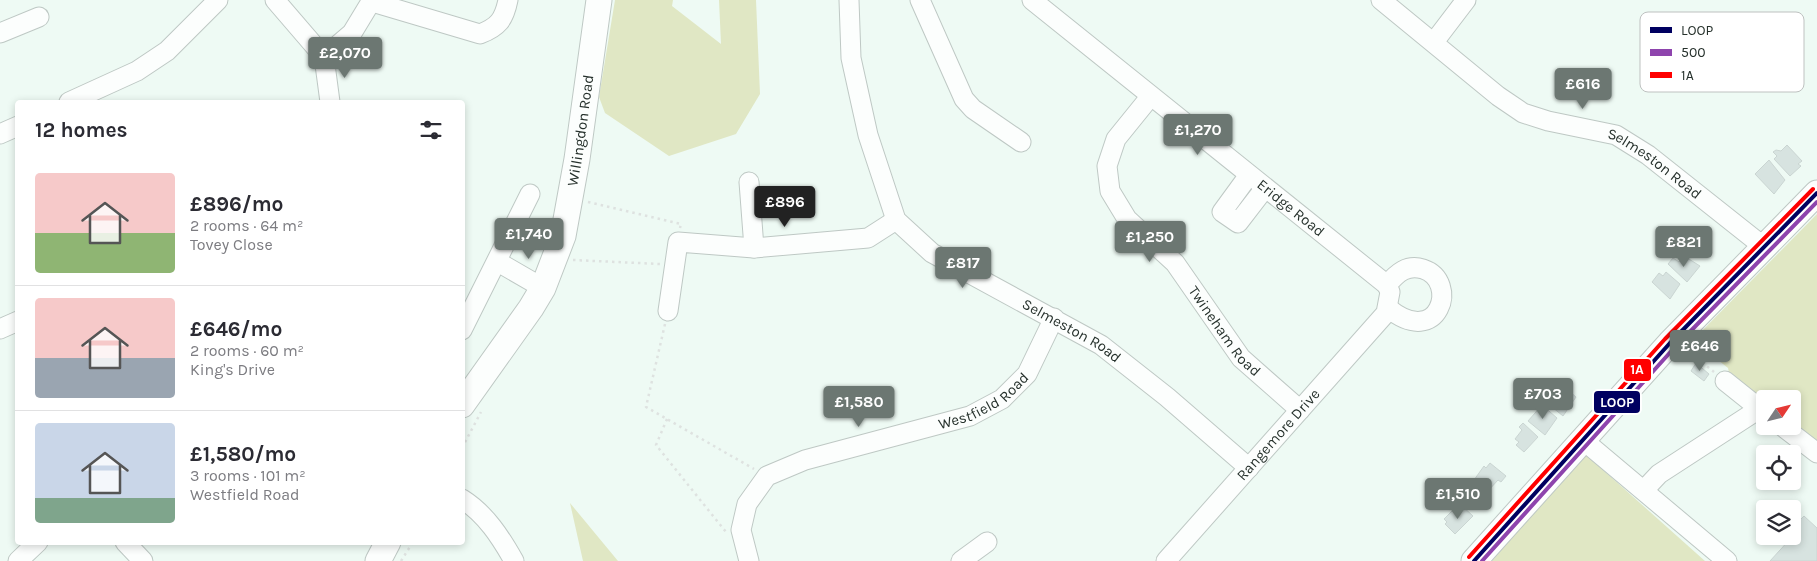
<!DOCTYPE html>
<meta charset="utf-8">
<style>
body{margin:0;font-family:Karla,sans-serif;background:#f2f2f3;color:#2b2b33;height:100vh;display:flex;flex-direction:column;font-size:19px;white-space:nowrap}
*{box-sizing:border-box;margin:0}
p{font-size:16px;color:#7c7c81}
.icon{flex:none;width:28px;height:28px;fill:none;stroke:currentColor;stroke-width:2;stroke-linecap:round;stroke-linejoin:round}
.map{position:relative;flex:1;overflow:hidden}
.side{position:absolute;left:15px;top:100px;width:450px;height:445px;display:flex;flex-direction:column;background:#fff;border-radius:5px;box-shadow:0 2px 8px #0003}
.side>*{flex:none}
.needle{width:32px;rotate:55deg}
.buttons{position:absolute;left:1756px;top:390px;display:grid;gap:10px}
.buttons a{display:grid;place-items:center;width:45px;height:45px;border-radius:5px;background:#fff;box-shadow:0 2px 8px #0003;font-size:25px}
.price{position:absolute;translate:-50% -42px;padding:0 11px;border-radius:5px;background:#6c7772;color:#fff;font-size:16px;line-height:32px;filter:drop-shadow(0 1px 2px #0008)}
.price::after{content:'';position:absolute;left:50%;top:30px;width:15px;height:11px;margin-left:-8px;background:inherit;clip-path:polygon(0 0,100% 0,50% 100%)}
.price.active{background:#222;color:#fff}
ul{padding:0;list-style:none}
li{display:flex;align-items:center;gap:15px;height:125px;padding:0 20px}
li+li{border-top:1px solid #e1e1e2}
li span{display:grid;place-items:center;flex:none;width:140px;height:100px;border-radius:5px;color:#555}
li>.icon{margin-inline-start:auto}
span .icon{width:60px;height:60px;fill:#fffc;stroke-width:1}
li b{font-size:21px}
h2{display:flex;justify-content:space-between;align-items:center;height:60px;padding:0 20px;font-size:21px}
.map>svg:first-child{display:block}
.green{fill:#e0e7c4}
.building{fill:#d7e3e0;stroke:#cad5d2}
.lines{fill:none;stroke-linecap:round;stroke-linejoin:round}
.minor-casing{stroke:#bec8c4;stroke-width:21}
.major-casing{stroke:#bec8c4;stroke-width:27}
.path{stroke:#dee2e0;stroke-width:2.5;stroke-dasharray:2.5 4;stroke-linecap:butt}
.minor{stroke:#fcfefd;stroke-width:19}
.major{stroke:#fcfefd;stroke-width:25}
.bus-1-casing{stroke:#fff;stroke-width:8}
.bus-2-casing{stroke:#fff;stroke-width:8}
.bus-3-casing{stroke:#fff;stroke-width:8}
.bus-1{stroke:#000060;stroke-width:4}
.bus-2{stroke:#8e44ad;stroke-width:4}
.bus-3{stroke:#f00;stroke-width:4}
.labels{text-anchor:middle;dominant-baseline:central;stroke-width:4.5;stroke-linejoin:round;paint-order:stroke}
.street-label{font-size:15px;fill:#26312c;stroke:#fff}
.key{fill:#fff;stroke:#bec1c0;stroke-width:1}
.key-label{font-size:14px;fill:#26312c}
.line-badge{stroke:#fff;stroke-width:2}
.badge-label{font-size:14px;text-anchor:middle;font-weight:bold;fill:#fff}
</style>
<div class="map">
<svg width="1817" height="561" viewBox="0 0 1817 561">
<rect width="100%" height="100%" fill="#eefaf4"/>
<path class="green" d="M615 0H673L672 6 721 44 719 0H756L760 94 736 134 669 156 605 113 599 97Z
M1817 214V448L1792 426V399H1765V406L1730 378 1728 368 1693 340Z
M1584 453 1705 561H1492Z
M570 503 618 561H583Z"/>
<path class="building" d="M1787 145 1802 161 1798 164 1801 166 1790 176 1774 159 1777 156 1773 152 1776 150 1781 151Z
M1769 160 1785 180 1774 194 1755 174Z
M1684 256 1700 266 1687 282 1668 264 1673 258 1679 262Z
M1666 272 1680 284 1670 299 1652 282 1659 273 1663 276Z
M1696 363 1709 374 1704 381 1691 371Z
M1556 391 1563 397 1569 391 1576 397 1563 416 1546 402Z
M1542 405 1557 418 1545 435 1528 421Z
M1523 423 1538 437 1524 452 1516 445 1519 442 1515 439 1522 430 1519 427Z
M1490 463 1506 476 1501 482 1498 480 1487 492 1474 480 1484 466 1486 468Z
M1462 506 1473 516 1455 534 1445 524 1447 522 1444 519 1452 511 1455 514Z
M1804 516 1817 528V561H1770L1791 538 1789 536H1792V528Z"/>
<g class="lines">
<defs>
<g id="minor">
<path d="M275 0 324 57 330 102"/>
<path id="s1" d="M849 0 851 58 868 135 896 220 932 253 1101 345 1167 397 1249 468"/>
<path d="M920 0 964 99 973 109 1021 142"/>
<path id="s2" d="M1032 0 1387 285"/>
<path id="s3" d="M1381 0 1498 96 1523 113 1548 121 1616 135 1648 155 1764 247"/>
<path d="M372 2 480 34C498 27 504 20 508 0"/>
<path d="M0 33 39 17"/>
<path d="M1434 42 1466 0"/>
<path d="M324 57 352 33 372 0"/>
<path id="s4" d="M1150 97 1116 139 1107 166 1110 191 1127 219 1175 263 1241 358 1300 410"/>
<path d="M69 102 137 71 167 51 218 0"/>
<path d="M0 134 18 126"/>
<path d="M1249 175 1222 212 1238 223 1265 188"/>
<path d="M749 182 754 248"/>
<path d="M498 262 543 288"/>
<path d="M1387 285C1397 273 1407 264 1423 269 1460 281 1439 350 1388 308"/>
<path d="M668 311 678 242 754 248 868 238 896 220"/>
<path d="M0 329 18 321"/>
<path d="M462 330 530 194"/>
<path d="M1725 381 1760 409"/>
<path d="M1782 426 1817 453"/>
<path d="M1583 440 1727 561"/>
<path d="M1644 490 1659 474 1756 411 1760 409 1765 413"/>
<path d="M462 499C486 514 501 538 514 561"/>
<path d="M125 542 143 561"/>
<path d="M18 561 38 542"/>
<path id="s5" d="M749 561 741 530 747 504 767 476 805 460 970 416 1002 399 1027 374 1054 318"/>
<path d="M961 561 987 542"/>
<path id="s6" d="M1166 561 1386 313 1390 292 1387 285"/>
</g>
<g id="major">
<path id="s7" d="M462 405 531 308 543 288 563 236 577 159 599 0"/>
<path d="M378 561 388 542"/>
<path d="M1474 561 1670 343 1817 193"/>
</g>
</defs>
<use href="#minor" class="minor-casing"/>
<use href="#major" class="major-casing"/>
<path class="path" d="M588 202 681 224 680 228
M573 260 660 264
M665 324 646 407 754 469
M1687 350 1714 372
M667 419 656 445 726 532
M462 448 481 412
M401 561 413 542"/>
<use href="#minor" class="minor"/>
<use href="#major" class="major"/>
<defs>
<path id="bus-1" d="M1474 561 1670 343 1817 193"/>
<path id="bus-2" d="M1482 561 1675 347 1817 202"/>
<path id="bus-3" d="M1469 557 1665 339 1813 189"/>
</defs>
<use href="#bus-1" class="bus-1-casing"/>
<use href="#bus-2" class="bus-2-casing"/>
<use href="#bus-3" class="bus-3-casing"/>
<use href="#bus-1" class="bus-1"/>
<use href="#bus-2" class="bus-2"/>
<use href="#bus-3" class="bus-3"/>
</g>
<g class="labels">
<g class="street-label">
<text stroke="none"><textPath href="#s7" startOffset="305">Willingdon Road</textPath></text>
<text stroke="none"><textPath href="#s3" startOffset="325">Selmeston Road</textPath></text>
<text stroke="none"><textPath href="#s2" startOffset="332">Eridge Road</textPath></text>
<text stroke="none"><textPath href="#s4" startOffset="290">Twineham Road</textPath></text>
<text stroke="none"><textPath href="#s1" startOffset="435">Selmeston Road</textPath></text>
<text stroke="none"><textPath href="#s5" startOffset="324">Westfield Road</textPath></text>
<text stroke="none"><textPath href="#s6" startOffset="169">Rangemore Drive</textPath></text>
</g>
</g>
<rect x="1640" y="12" width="164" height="80" rx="8" class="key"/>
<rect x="1650" y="27" width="22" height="6" fill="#000060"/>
<rect x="1650" y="49" width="22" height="7" fill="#8e44ad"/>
<rect x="1650" y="72" width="22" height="6" fill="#f00"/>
<g class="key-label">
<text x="1681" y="35">LOOP</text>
<text x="1681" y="57">500</text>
<text x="1681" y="80">1A</text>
</g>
<g class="line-badge">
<rect x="1623" y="358" width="29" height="24" rx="5" fill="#f00"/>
<rect x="1593" y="390" width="48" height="24" rx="5" fill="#000060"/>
</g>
<g class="badge-label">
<text x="1637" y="374">1A</text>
<text x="1617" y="407">LOOP</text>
</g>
</svg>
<div class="buttons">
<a><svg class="needle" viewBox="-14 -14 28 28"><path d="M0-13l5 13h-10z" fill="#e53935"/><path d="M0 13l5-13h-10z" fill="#7c7c81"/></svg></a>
<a><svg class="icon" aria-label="locate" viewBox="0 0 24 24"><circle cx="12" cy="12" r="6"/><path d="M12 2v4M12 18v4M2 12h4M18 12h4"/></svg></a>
<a><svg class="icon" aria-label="layers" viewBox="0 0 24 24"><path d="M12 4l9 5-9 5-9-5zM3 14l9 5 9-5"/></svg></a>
</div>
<b class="price" style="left:345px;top:79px">£2,070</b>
<b class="price" style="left:1583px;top:110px">£616</b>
<b class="price" style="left:1198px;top:156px">£1,270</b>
<b class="price active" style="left:785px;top:228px">£896</b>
<b class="price" style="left:529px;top:260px">£1,740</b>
<b class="price" style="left:1150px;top:263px">£1,250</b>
<b class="price" style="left:1684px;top:268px">£821</b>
<b class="price" style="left:963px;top:289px">£817</b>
<b class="price" style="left:1700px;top:372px">£646</b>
<b class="price" style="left:1543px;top:420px">£703</b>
<b class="price" style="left:859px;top:428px">£1,580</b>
<b class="price" style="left:1458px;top:520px">£1,510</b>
<section class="side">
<h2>12 homes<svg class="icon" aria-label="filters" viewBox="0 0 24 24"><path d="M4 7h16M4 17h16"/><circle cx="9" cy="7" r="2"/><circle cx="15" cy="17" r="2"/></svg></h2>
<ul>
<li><span style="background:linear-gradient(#f6c9c9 60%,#8fb573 0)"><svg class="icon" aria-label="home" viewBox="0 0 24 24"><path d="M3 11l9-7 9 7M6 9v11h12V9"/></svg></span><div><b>£896/mo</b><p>2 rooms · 64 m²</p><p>Tovey Close</p></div></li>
<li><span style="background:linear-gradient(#f6c9c9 60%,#9aa5b1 0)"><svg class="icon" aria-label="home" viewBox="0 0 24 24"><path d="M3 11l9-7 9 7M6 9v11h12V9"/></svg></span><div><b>£646/mo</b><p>2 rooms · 60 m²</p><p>King's Drive</p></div></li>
<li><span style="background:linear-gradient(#c9d6e8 75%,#7fa58c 0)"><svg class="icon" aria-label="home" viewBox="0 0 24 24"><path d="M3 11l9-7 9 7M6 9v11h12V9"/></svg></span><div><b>£1,580/mo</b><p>3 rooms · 101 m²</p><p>Westfield Road</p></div></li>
</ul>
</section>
</div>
